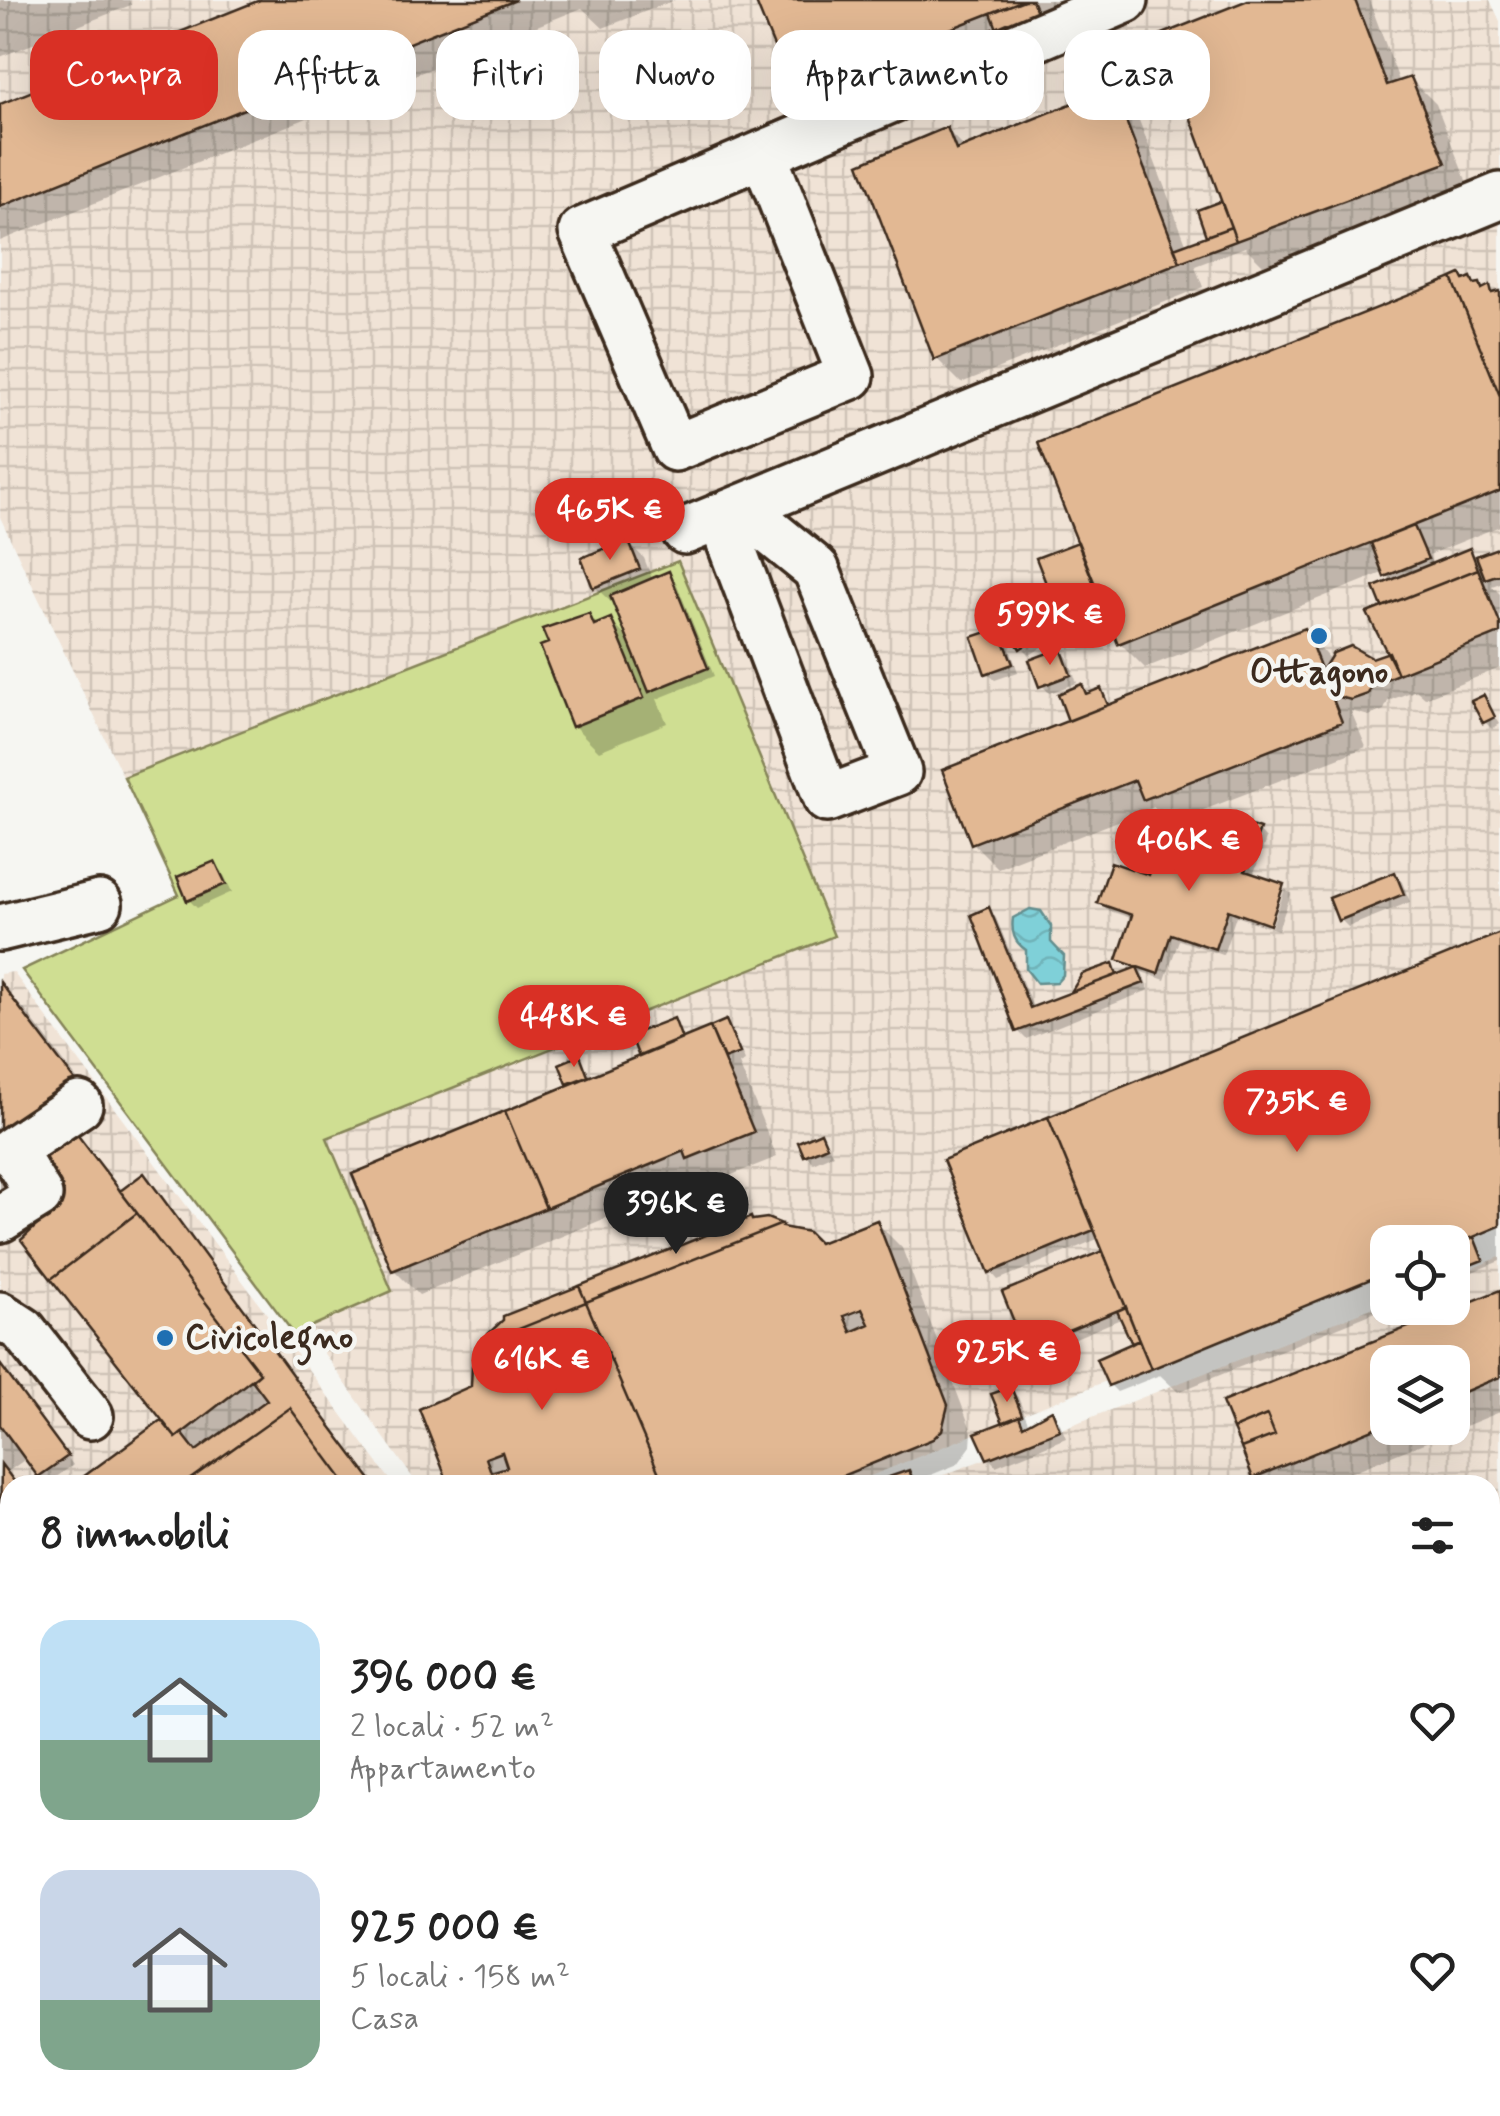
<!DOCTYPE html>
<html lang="it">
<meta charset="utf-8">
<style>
body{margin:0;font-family:Mynerve,sans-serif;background:#f2f2f2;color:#222;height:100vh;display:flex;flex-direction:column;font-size:38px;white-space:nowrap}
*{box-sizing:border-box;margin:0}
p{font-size:32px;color:#767676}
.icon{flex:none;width:55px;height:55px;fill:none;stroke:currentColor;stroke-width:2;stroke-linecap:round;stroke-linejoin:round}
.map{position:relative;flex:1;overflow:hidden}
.panel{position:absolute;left:0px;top:1475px;width:1500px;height:642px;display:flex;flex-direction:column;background:#fff;border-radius:30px 30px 0 0;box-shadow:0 10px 40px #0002}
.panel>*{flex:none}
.banner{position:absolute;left:30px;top:30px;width:1440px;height:90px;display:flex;gap:20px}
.tools{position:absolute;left:1370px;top:1225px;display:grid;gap:20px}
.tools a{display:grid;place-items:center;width:100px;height:100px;border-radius:20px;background:#fff;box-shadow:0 10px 40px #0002;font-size:50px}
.price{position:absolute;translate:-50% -85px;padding:0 22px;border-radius:35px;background:#d93025;color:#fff;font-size:32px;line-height:65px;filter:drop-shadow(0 2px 5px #0008)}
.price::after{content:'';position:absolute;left:50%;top:60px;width:30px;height:22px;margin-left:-15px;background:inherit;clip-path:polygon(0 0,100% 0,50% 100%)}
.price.active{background:#222;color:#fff}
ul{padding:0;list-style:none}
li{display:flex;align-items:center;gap:30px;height:250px;padding:0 40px}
li span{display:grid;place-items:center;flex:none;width:280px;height:200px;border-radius:30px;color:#555}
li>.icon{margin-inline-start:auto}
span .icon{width:120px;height:120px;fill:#fffc;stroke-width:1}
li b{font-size:42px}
h2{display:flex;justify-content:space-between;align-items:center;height:120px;padding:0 40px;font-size:42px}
.pill{padding:0 35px;border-radius:30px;background:#fff;box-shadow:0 10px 40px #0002;font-size:35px;line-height:90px}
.pill.active{background:#d93025;color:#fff}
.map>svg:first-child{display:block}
.industrial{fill:url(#industrial-grid);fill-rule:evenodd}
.green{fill:#cfde92;stroke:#858458;stroke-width:2.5}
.water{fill:url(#water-waves);stroke:#648e8e;stroke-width:2.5}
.shadow{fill:#0003;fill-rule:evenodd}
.building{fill:#e2b893;stroke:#3b2a1e;stroke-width:2.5;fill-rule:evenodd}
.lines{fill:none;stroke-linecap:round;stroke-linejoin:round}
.minor-casing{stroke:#3b2a1e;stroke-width:52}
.minor{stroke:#f6f6f2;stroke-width:45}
.poi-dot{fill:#1f6fb2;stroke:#f6f6f2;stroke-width:4}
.labels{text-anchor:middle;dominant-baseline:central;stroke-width:9;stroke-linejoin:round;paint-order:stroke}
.poi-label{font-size:35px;font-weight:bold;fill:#3b2a1e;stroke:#f6f6f2}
</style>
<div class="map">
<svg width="1500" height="2116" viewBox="0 0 1500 2116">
<defs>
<pattern id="industrial-grid" width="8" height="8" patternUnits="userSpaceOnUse" patternTransform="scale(2.5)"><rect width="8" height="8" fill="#f0e3d6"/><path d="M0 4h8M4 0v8" fill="none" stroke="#cfc3b7"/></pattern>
<pattern id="water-waves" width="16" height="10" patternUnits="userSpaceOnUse" patternTransform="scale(2.5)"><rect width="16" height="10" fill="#7fd0d8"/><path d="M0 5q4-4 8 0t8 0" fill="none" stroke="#6fb3b9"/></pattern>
</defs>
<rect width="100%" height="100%" fill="#f6f6f2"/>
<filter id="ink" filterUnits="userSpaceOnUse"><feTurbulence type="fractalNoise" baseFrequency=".01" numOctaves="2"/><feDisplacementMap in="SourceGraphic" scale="20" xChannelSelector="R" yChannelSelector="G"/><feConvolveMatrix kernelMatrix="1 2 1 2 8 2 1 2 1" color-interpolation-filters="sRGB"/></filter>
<g filter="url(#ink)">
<path class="industrial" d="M0 0H1490L1500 21V1223L1452 1242H1388L1387 1268 848 1485H418L305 1327 22 970 179 895 0 517Z
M13 972 394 1485H10V1833L0 1821V974Z
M1500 1257V1991L1490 1995V1485H918L1387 1302 1388 1308H1452L1453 1276ZM1388 1362H1452V1428H1388Z
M0 1943 10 1955V2108H137L144 2116H0Z
M252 2108H849L855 2116H259Z"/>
<path class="green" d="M678 561 834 936 327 1138 392 1291 294 1334 22 970 179 895 124 777Z"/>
<path class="water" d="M1030 909 1041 911 1051 926V942L1064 956 1063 975 1057 982 1037 983 1026 969V950C1014 942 1011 932 1013 918Z"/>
<path class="shadow" d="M0 0H129L131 5 0 57Z
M266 0H675L603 28 582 8 0 241V107Z
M758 0H1110L819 115 794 90Z
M1255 0H1369L1400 83 1411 79 1436 104 1469 188 1263 265 1245 247 1195 266 1203 287 961 383 936 358 947 130 966 149 1113 90 1137 115 1187 246 1209 237 1200 211 1224 202Z
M1461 277 1484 290 1489 288 1495 295 1500 294V526L1429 555 1433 566 1470 551 1476 558 1500 550V583L1492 586 1500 594V668L1425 698 1416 690 1388 701 1384 710 1369 716 1351 711 1366 747 1170 823 1154 807 998 868 973 843 1071 722 1082 687 1090 695 1101 691 1111 706 1304 630 1331 661H1372L1392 653 1385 609 1378 589 1393 582 1385 572 1145 668 1120 643 1115 630 1078 645 1071 638 1081 543Z
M627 542 644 558 653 581 668 574 676 582 714 676 657 699 667 723 599 751 574 726 551 644 589 616 599 626 611 621 631 642 615 602 612 603 595 587Z
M1038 610 1046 618 1055 636 1052 637 1068 658 1077 683 1049 693 1042 685 1053 654 1047 644 1030 655 1022 647 1026 622 1042 642 1049 638 1042 631Z
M999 630 1006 638 1018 672 995 680 987 673Z
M1483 698 1500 724 1492 729 1485 722Z
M1259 831 1266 839 1253 876 1284 887H1281L1267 927 1236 916 1223 955 1179 940 1165 980 1142 972 1149 990 1026 1039 1018 1031 988 910 996 918 1034 1010 1073 994 1084 976 1112 966 1120 974 1136 970 1120 959 1134 919 1107 910 1100 902 1151 878 1207 858Z
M215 864 222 871 232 892 197 908 189 900Z
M1395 874 1402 882 1410 902 1348 927 1340 919Z
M1285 889 1291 894 1278 930 1271 928Z
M1500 936V1261L1452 1280V1242H1388V1307L1178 1392 1160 1375 1117 1392 1110 1385 1135 1346 1123 1318 1035 1355 1027 1347 1102 1254 1110 1261 1100 1238 998 1280 991 1272 946 1161Z
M0 985 25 1010 105 1116 77 1137 124 1192 151 1184 375 1485H77L171 1429 23 1239 48 1219 52 1209 0 1194Z
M673 1021 685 1040 725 1023 733 1031 745 1061 739 1064 777 1157 714 1182 708 1176 419 1295 394 1270 573 1086 569 1082 579 1058 592 1078 642 1058Z
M821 1135 833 1154 813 1163 806 1155Z
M877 1223 902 1248 972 1432 971 1446 958 1464 916 1481 918 1485H452L474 1388 781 1226 818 1246Z
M1500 1293V1412L1320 1485H1264L1255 1476 1225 1403ZM1388 1362H1452V1428H1388Z
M0 1365 73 1465 48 1483 27 1458 6 1473 18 1485H10V1566L0 1573Z
M1010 1390 1018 1397 1029 1425 1052 1414 1059 1421 1066 1438 996 1466 989 1458 1006 1424Z
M1490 1601 1500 1621V1759L1490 1763Z
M1500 1849V1872L1492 1852Z
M1137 2108H1246L1248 2115 1118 2116Z
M1361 2108H1399L1377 2116H1369Z"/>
<path class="building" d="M260 0H516L0 207V104Z
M755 0H1024L792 91Z
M1024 0H1032L1041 21 1000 37 991 13Z
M1248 0H1355L1387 85 1411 77 1446 163 1236 241 1160 35Z
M1113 87 1180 262 934 360 859 164 947 127 956 150Z
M1221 201 1231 227 1206 236 1197 210Z
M1231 227 1236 241 1180 262 1174 248Z
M1461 274 1464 280 1471 277 1474 284 1480 283 1482 289 1490 285 1492 293 1500 291V396L1452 278Z
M1452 278 1500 396V491L1118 644 1038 443Z
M1414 526 1428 559 1384 577 1371 543Z
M628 539 640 569 593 588 581 558Z
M1078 542 1110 622 1068 639 1036 558Z
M1500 547V574L1485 579 1476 556Z
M1470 548 1478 569 1382 607 1374 587Z
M1478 569 1500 623V633L1398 674 1367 613Z
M669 571 708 668 649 692 610 596Z
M1039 607 1049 628 1040 633 1029 612Z
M589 613 594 625 611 618 644 698 572 727 540 646 548 643 542 629Z
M1027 619 1038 637 1020 649 1009 631Z
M999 628 1013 664 985 674 972 637Z
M1305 628 1342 722 1143 800 1135 780 971 844 942 770Z
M1351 646 1372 658 1389 652 1398 674 1372 685 1368 694 1351 700 1331 695 1322 671 1333 653Z
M1061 648 1071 675 1039 687 1029 660Z
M1082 684 1086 694 1101 688 1108 705 1068 721 1058 694Z
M1484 695 1495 717 1483 723 1471 701Z
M1219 815 1260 829 1245 871 1284 884 1270 925 1228 910 1215 949 1171 934 1158 974 1117 960 1132 915 1097 903 1111 862 1149 875 1162 840 1205 855Z
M215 861 226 884 187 901 177 877Z
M1395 872 1404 894 1338 921 1329 898Z
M989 907 1030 1008 1137 967 1144 983 1016 1032 971 915Z
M1500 933V1226L1452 1246V1242H1388V1272L1151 1369 1048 1117Z
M1113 963 1117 975 1071 992 1082 974Z
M0 982 82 1090 0 1151Z
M674 1018 682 1039 639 1057 630 1035Z
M726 1020 740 1053 724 1059 710 1027Z
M710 1027 754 1132 687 1159 684 1151 546 1208 505 1111Z
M580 1055 588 1076 567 1084 559 1064Z
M505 1111 546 1208 392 1271 352 1174Z
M1048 1117 1094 1230 989 1273 943 1160Z
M73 1129 137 1213 51 1279 21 1240 46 1217 25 1166Z
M821 1132 827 1146 804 1156 798 1142Z
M144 1173 296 1380 375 1485H347L290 1408 182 1485H72L161 1420 176 1438 182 1433 196 1451 267 1400 252 1380 260 1373 120 1191Z
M137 1213 260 1373 176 1438 51 1279Z
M751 1217 752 1220 767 1218 782 1224 586 1302 579 1286Z
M877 1220 948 1405 942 1430 933 1439 820 1485H664L586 1302 782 1224V1227L808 1232 819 1243ZM862 1309 869 1324 851 1332 844 1316Z
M1474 1237 1483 1260 1455 1271 1452 1246Z
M1102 1251 1126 1307 1025 1349 1002 1292Z
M579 1286 586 1302 484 1343 488 1334 503 1320V1316Z
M1500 1290V1377L1452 1397V1362H1388V1423L1253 1478 1241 1448 1275 1435 1267 1415 1233 1429 1222 1402Z
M586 1302 664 1485H449L419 1409 471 1386 472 1366 486 1345 484 1343ZM502 1452 507 1467 491 1472 486 1458Z
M1126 1307 1139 1340 1132 1344 1117 1311Z
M1139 1340 1151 1369 1108 1386 1096 1359Z
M0 1364 68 1456 38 1477 0 1425Z
M1011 1387 1022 1415 1003 1423 991 1394Z
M290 1408 347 1485H182Z
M1052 1410 1060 1430 987 1459 975 1433 1019 1416 1023 1426Z
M1267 1415 1275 1435 1241 1448 1233 1429Z
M1 1464 17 1485H10V1523L0 1530Z
M909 1470 915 1485H889L886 1478Z
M10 1600V1657L0 1644V1608Z
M0 1644 10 1657V1686L0 1691Z
M1500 1648V1714L1490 1718V1652Z
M9 1684 10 1686V1742L0 1729V1691Z
M1496 1994 1500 2005V2116H1418L1414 2108H1490V1997Z
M1130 2108H1209L1188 2116H1115L1114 2114Z"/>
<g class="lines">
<defs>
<path id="minor" d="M763 154 851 376 675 448 582 231 1125 0
M720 516 827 799 898 772 816 569 741 508
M685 531 1500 196
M0 928 99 904
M0 1219 39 1195 12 1150 79 1105
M0 1315 23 1330 90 1416
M1490 1766 1500 1762
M0 1891 10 1903
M181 2108 189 2116
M309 2116 317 2108
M604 2116 614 2108"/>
</defs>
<use href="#minor" class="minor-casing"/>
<use href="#minor" class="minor"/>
</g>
</g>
<g class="poi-dot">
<circle cx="1319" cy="636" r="10"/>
<circle cx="165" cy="1338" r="10"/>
</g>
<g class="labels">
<g class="poi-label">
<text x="1319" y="673">Ottagono</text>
<text x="185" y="1338" text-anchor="start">Civicolegno</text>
</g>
</g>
</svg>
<div class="tools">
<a><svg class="icon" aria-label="locate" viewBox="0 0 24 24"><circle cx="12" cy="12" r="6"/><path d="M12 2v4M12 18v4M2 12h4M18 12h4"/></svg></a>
<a><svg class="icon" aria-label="layers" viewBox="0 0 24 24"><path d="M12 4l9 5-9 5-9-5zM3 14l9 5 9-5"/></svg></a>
</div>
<b class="price" style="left:610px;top:563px">465K €</b>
<b class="price" style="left:1050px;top:668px">599K €</b>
<b class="price" style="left:1189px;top:894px">406K €</b>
<b class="price" style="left:574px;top:1070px">448K €</b>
<b class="price" style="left:1297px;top:1155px">735K €</b>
<b class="price active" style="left:676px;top:1257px">396K €</b>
<b class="price" style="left:1007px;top:1405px">925K €</b>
<b class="price" style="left:542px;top:1413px">616K €</b>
<div class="banner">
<a class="pill active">Compra</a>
<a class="pill">Affitta</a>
<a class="pill">Filtri</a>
<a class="pill">Nuovo</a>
<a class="pill">Appartamento</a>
<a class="pill">Casa</a>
</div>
<section class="panel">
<h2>8 immobili<svg class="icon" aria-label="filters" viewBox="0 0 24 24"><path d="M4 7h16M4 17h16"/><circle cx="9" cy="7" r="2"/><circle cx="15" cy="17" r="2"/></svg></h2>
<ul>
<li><span style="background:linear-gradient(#bfe0f5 60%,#7fa58c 0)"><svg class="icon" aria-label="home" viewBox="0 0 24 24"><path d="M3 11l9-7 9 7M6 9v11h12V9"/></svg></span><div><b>396 000 €</b><p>2 locali · 52 m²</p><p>Appartamento</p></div><svg class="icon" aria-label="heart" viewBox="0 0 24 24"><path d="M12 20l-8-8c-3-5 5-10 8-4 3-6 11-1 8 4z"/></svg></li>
<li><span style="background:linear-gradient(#c9d6e8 65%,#7fa58c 0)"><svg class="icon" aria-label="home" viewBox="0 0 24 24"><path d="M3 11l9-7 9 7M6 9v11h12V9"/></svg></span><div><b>925 000 €</b><p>5 locali · 158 m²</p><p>Casa</p></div><svg class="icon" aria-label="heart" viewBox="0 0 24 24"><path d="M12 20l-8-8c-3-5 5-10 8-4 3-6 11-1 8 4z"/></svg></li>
</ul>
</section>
</div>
